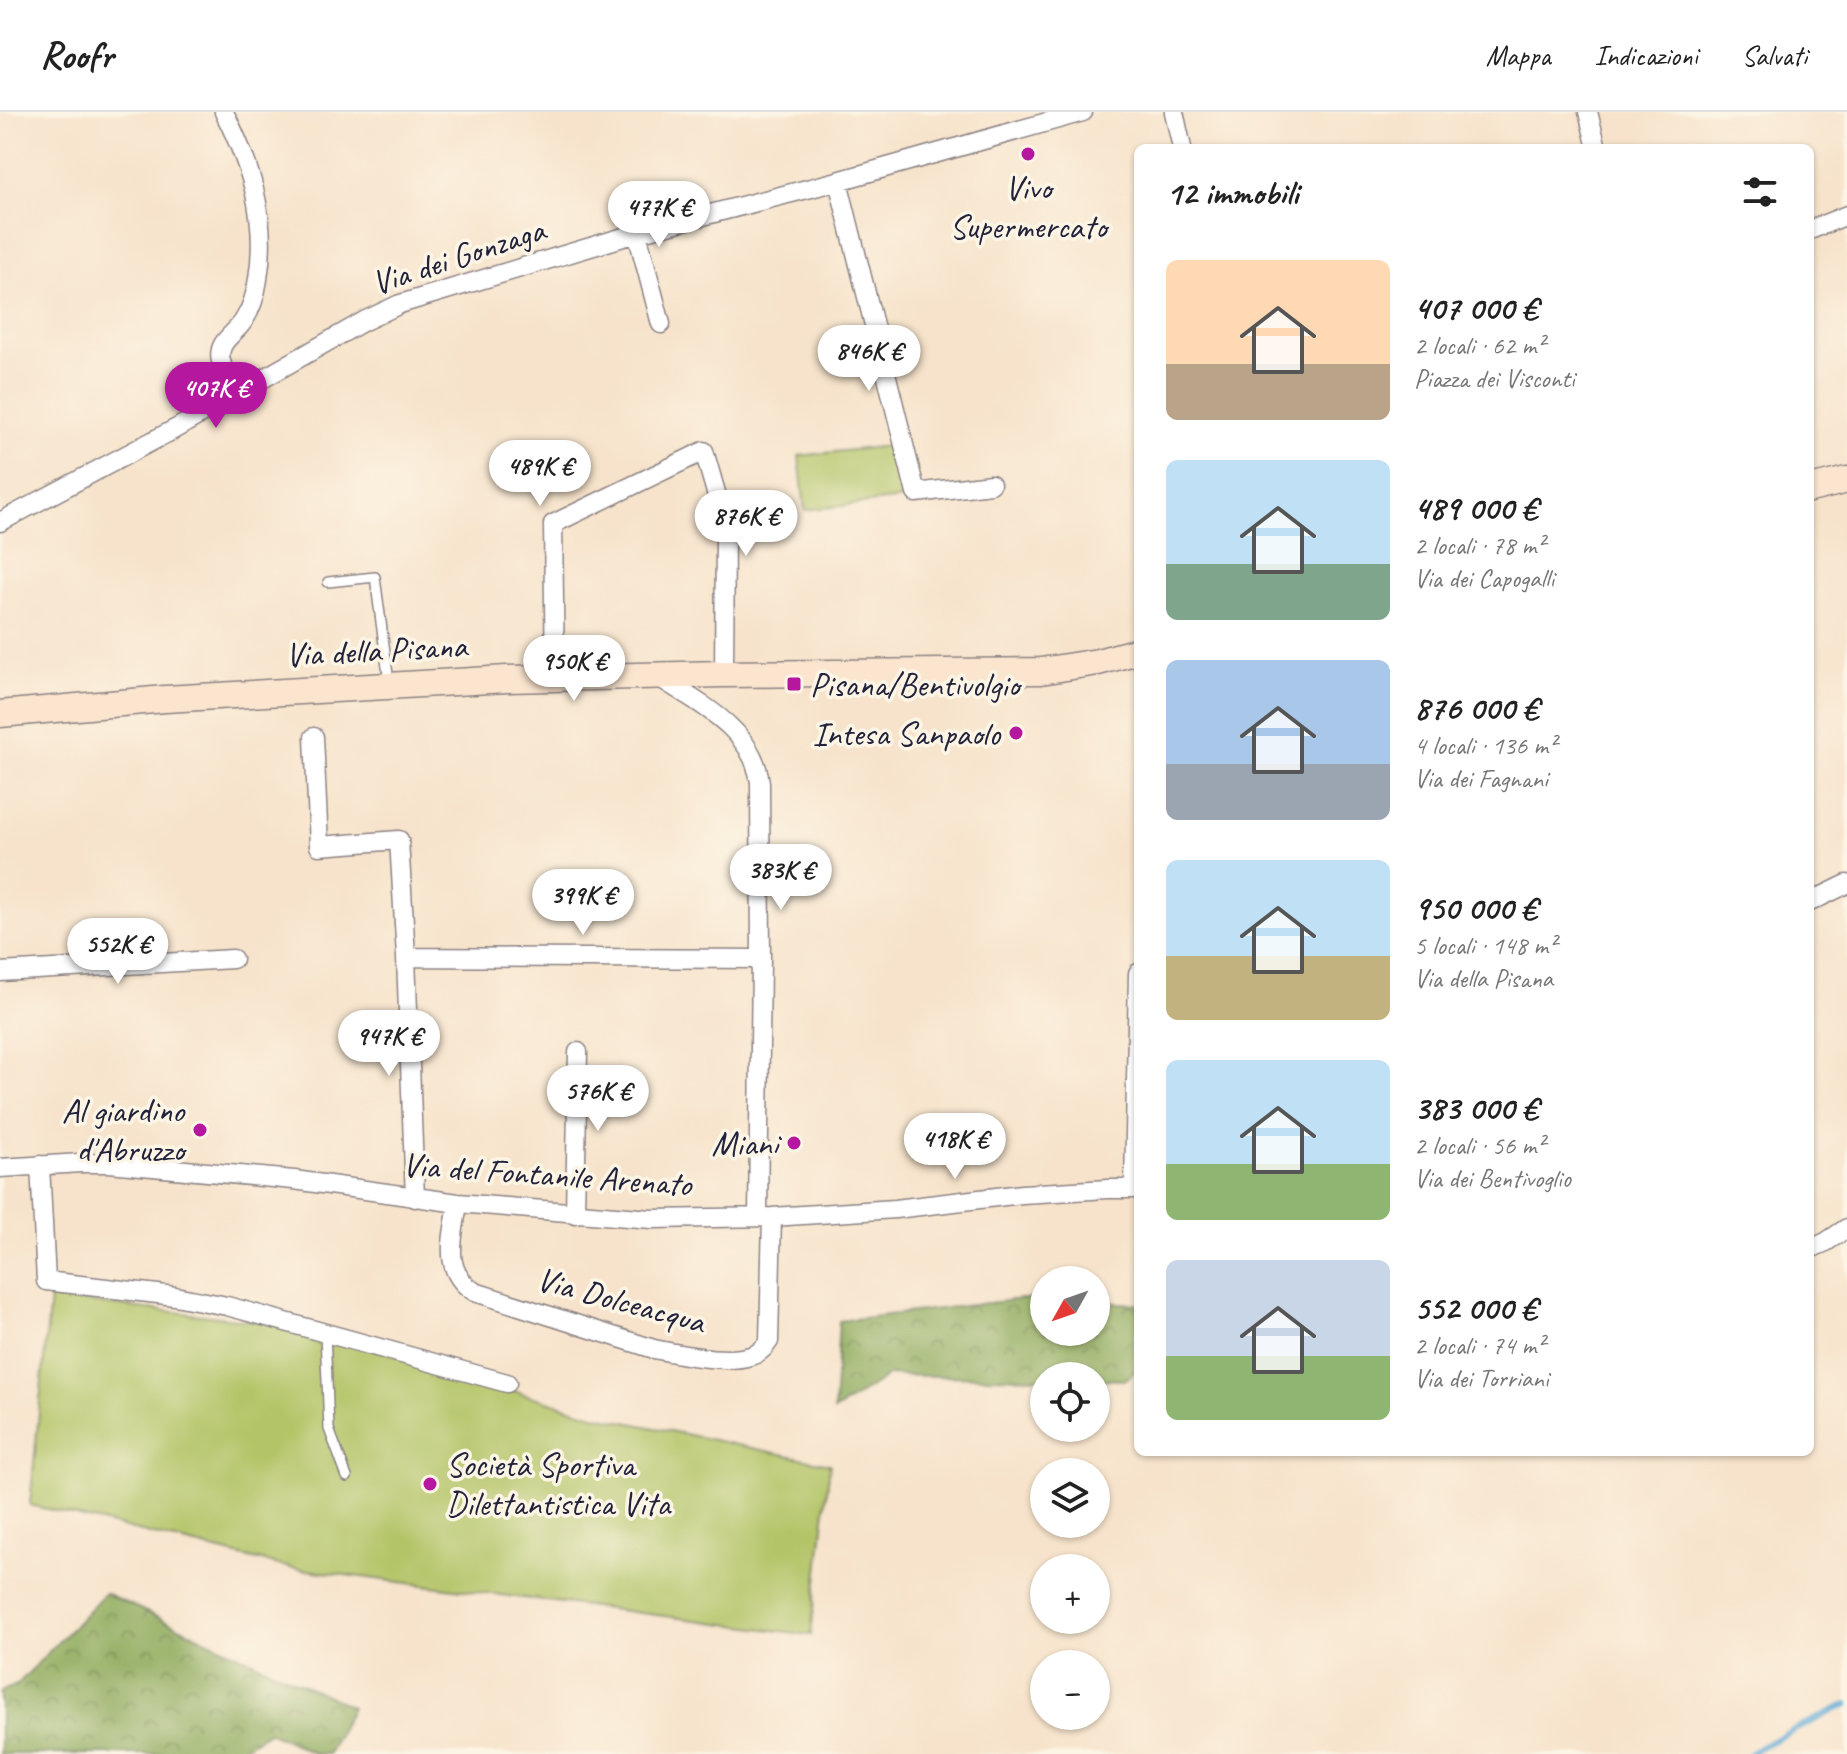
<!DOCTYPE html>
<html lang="it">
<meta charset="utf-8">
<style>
body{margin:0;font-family:Caveat,sans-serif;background:#f2f2f2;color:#222;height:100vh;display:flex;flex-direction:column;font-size:30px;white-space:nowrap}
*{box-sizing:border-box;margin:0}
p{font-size:26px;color:#767676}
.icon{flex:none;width:44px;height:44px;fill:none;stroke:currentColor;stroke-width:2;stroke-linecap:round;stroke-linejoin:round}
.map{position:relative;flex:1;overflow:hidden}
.sheet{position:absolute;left:1134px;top:32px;width:680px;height:1312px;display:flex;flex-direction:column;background:#fff;border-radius:12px;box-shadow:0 2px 6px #0004}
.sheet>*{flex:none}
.needle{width:52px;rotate:230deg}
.fabs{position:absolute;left:1030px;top:1154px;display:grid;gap:16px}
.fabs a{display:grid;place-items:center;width:80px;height:80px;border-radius:50%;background:#fff;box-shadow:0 2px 6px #0004;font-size:40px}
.price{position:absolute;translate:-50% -68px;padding:0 18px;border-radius:28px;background:#fff;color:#222;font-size:26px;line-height:52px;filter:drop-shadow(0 2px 4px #0008)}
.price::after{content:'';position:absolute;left:50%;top:48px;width:24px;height:18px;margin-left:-12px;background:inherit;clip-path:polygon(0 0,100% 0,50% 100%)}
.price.selected{background:#b5179e;color:#fff}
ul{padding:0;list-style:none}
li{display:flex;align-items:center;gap:24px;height:200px;padding:0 32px}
li span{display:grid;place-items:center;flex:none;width:224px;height:160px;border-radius:12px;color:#555}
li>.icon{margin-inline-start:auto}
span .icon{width:96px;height:96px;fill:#fffc;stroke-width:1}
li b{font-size:34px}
h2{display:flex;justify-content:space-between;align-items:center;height:96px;padding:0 32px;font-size:34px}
header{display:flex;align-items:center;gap:48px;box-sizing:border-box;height:112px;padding:0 40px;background:#fff;border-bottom:2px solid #e0e0e0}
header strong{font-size:38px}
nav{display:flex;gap:44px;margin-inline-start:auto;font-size:28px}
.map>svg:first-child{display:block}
.forest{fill:url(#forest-crowns);stroke:#58664c;stroke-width:2}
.park{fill:#b3c468;stroke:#6a7352;stroke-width:2}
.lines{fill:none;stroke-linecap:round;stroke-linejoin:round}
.stream{stroke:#5ba9d5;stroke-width:6}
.service-casing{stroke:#8c8283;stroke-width:12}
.minor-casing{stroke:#8c8283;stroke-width:21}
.secondary-casing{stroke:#8c8283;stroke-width:29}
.service{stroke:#fff;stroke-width:9}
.minor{stroke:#fff;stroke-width:18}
.secondary{stroke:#fbe5cf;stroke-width:26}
.poi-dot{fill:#b5179e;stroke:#fcf5e5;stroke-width:3}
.labels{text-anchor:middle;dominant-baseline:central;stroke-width:7;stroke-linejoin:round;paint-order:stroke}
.poi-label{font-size:34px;fill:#22223b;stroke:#fcf5e5;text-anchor:end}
.street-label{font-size:34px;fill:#22223b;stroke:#fcf5e5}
</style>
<header>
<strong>Roofr</strong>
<nav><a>Mappa</a><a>Indicazioni</a><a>Salvati</a></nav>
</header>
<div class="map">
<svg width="1847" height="1642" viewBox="0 0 1847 1642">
<defs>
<pattern id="forest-crowns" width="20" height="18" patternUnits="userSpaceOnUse" patternTransform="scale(2)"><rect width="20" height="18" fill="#8eaa5c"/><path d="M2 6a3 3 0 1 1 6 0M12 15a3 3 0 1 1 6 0" fill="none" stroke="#748a4d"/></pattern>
</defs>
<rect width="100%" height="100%" fill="#fcf5e5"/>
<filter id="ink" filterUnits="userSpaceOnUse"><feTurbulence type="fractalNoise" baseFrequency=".0125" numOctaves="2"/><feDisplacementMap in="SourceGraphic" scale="16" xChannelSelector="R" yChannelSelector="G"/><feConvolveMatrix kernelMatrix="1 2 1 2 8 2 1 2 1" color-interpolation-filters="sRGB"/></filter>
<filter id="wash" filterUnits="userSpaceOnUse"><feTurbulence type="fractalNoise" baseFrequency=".006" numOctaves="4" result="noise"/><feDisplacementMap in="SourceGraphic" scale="32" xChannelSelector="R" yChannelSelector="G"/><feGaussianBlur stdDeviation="1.8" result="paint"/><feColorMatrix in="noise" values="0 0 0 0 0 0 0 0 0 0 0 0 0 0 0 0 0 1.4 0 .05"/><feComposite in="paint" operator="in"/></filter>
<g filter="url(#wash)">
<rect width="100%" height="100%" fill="#f7e3cb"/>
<path class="forest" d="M1022 1187 1044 1188V1220H1096V1190L1138 1192V1257L1125 1268 1096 1267V1264H1044V1266L889 1263 834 1299 839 1209Z
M105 1481 352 1595 328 1642H315L269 1620 233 1642H0V1580L17 1573Z"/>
<path class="park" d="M897 333 903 387 805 398 799 344Z
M50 1186 290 1213 352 1230 597 1304 830 1352 811 1523 291 1456 30 1393Z"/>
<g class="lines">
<path class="stream" d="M1750 1642 1758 1636 1847 1592"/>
</g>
</g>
<g filter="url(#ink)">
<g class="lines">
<defs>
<path id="service" d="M328 470 375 465 389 570
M325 1221 329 1317 347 1365"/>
<path id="minor" d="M224 0C251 54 268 106 258 167 256 181 252 196 244 208 236 222 216 229 221 249 223 260 232 272 237 282
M1174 0 1182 36
M1588 0 1597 36
M838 69 916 381 991 372
M1810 118 1847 103
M637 121 661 212
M0 410 175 317 364 209 400 192 637 121 838 69 1083 0
M657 564C698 591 754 617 760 671L761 847 758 1105
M555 566 553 412 704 339 719 391 725 419 724 562
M314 625 319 734 399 728 406 845 415 1086
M1810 790 1847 772
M406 845 761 847
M0 860 233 847
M40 1053 46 1169 175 1184 227 1194 507 1271
M0 1056 81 1051H109L294 1068 458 1091 652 1107 772 1105 895 1097 1022 1082 1108 1077H1138
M1134 1077 1138 861
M458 1091C454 1124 440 1159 475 1180L654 1237C678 1242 727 1252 750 1244 759 1242 764 1237 769 1229L772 1105
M575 1102 578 940
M1810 1137 1826 1130 1847 1116"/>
<path id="secondary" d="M1810 377 1847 368
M0 602 165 587 507 567 724 562 1041 559 1098 550 1138 539"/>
</defs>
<use href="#service" class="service-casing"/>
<use href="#minor" class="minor-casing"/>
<use href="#secondary" class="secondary-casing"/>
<use href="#service" class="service"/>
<use href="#minor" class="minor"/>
<use href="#secondary" class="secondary"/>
</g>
</g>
<g class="poi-dot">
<circle cx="1028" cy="42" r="8"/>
<rect x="786" y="564" width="16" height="16" rx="4"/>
<circle cx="1016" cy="621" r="8"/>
<circle cx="200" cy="1018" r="8"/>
<circle cx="794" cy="1031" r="8"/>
<circle cx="430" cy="1372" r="8"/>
</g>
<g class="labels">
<g class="poi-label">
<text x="1028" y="75" text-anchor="middle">Vivo<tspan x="1028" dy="39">Supermercato</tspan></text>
<text x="810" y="572" text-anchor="start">Pisana/Bentivolgio</text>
<text x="1000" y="621">Intesa Sanpaolo</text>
<text x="184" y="998">Al giardino<tspan x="184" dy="39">d'Abruzzo</tspan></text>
<text x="778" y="1031">Miani</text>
<text x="446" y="1352" text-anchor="start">Società Sportiva<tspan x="446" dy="39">Dilettantistica Vita</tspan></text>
</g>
<g class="street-label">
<text transform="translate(458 144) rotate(-18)">Via dei Gonzaga</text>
<text transform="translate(376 538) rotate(-3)">Via della Pisana</text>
<text transform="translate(547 1062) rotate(4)">Via del Fontanile Arenato</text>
<text transform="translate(621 1188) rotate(15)">Via Dolceacqua</text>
</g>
</g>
</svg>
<div class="fabs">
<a><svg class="needle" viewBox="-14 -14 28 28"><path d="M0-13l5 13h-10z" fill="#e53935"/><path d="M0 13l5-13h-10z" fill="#767676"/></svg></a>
<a><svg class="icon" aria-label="locate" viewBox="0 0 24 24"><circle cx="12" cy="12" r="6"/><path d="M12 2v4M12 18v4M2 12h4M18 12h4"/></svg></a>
<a><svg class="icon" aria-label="layers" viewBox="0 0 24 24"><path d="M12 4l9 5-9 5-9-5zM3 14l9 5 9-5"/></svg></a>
<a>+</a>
<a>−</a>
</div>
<b class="price" style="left:659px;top:137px">477K €</b>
<b class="price" style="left:869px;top:281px">846K €</b>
<b class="price selected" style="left:216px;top:318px">407K €</b>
<b class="price" style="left:540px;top:396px">489K €</b>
<b class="price" style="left:746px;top:446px">876K €</b>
<b class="price" style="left:574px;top:591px">950K €</b>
<b class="price" style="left:781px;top:800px">383K €</b>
<b class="price" style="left:583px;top:825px">399K €</b>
<b class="price" style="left:118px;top:874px">552K €</b>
<b class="price" style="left:389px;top:966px">947K €</b>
<b class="price" style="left:598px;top:1021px">576K €</b>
<b class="price" style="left:955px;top:1069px">418K €</b>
<section class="sheet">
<h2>12 immobili<svg class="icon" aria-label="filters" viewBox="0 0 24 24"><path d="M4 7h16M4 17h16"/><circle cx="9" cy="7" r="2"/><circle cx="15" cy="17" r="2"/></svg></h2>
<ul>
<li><span style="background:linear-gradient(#ffd9b3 65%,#b9a48a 0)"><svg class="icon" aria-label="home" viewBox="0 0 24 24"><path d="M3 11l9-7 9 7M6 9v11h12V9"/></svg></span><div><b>407 000 €</b><p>2 locali · 62 m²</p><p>Piazza dei Visconti</p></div></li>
<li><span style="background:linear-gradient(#bfe0f5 65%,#7fa58c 0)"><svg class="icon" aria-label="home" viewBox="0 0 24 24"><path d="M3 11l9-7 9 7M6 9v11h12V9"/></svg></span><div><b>489 000 €</b><p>2 locali · 78 m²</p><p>Via dei Capogalli</p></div></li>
<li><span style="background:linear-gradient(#a9c7e8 65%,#9aa5b1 0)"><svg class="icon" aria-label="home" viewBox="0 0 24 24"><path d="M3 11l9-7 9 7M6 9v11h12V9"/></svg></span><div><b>876 000 €</b><p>4 locali · 136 m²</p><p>Via dei Fagnani</p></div></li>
<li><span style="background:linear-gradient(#bfe0f5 60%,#c2b280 0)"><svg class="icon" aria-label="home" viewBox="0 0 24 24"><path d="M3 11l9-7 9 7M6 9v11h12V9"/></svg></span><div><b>950 000 €</b><p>5 locali · 148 m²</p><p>Via della Pisana</p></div></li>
<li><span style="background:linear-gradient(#bfe0f5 65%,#8fb573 0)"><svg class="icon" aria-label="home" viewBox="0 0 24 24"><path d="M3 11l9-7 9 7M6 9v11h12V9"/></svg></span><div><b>383 000 €</b><p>2 locali · 56 m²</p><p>Via dei Bentivoglio</p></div></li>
<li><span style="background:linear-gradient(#c9d6e8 60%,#8fb573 0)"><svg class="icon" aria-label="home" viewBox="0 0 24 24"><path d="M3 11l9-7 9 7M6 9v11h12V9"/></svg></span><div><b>552 000 €</b><p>2 locali · 74 m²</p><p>Via dei Torriani</p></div></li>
</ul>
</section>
</div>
